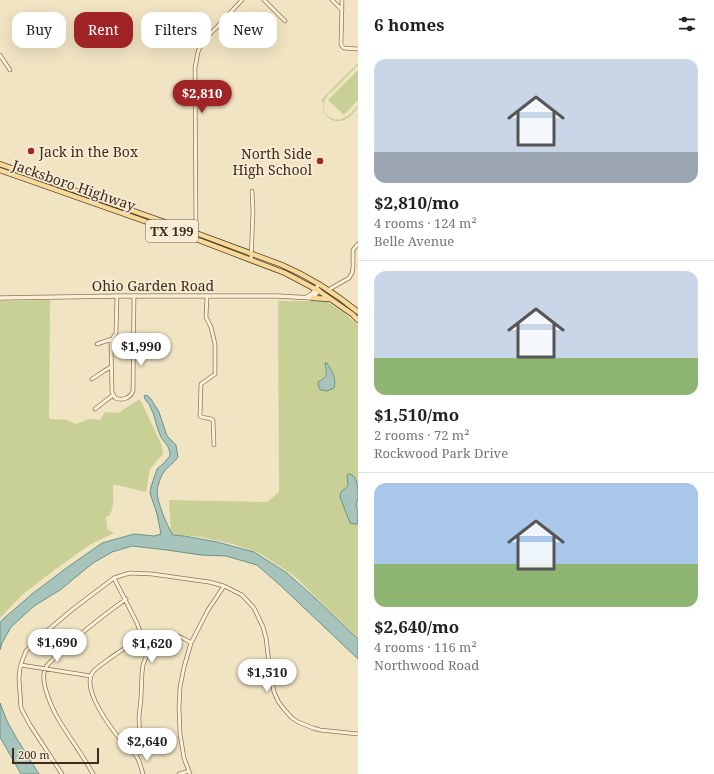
<!DOCTYPE html>
<meta charset="utf-8">
<style>
body{margin:0;font-family:"Noto Serif",serif;background:#f6f6f6;color:#202124;height:100vh;display:flex;flex-direction:column;font-size:15px;white-space:nowrap}
*{box-sizing:border-box;margin:0}
p{font-size:13px;color:#757577}
.icon{flex:none;width:22px;height:22px;fill:none;stroke:currentColor;stroke-width:2;stroke-linecap:round;stroke-linejoin:round}
.map{position:relative;flex:1;overflow:hidden}
.drawer{display:flex;flex-direction:column;background:#fff;width:356px}
.drawer>*{flex:none}
.guide{position:absolute;left:12px;top:12px;width:286px;height:36px;display:flex;gap:8px}
.scale{position:absolute;left:12px;bottom:10px;width:87px;box-sizing:border-box;padding-left:4px;border:2px solid #3c2c1e;border-top:0;font-size:11px;line-height:14px;white-space:nowrap;color:#3c2c1e;-webkit-text-stroke:3px #f8edd4;paint-order:stroke}
.price{position:absolute;translate:-50% -34px;padding:0 9px;border-radius:14px;background:#fff;color:#222;font-size:13px;line-height:26px;filter:drop-shadow(0 1px 2px #0008)}
.price::after{content:'';position:absolute;left:50%;top:24px;width:12px;height:9px;margin-left:-6px;background:inherit;clip-path:polygon(0 0,100% 0,50% 100%)}
.price.selected{background:#a02425;color:#fff}
ul{padding:0;list-style:none}
li{display:grid;align-content:center;gap:8px;height:212px;padding:0 16px}
li+li{border-top:1px solid #e0e0e0}
li span{display:grid;place-items:center;height:124px;border-radius:12px;color:#555}
li>.icon{margin-inline-start:auto}
span .icon{width:72px;height:72px;fill:#fffc;stroke-width:1}
li b{font-size:17px}
h2{display:flex;justify-content:space-between;align-items:center;height:48px;padding:0 16px;font-size:17px}
.pill{padding:0 14px;border-radius:12px;background:#fff;box-shadow:0 4px 16px #0002;font-size:14px;line-height:36px}
.pill.selected{background:#a02425;color:#fff}
main{display:flex;flex:1;min-height:0}
.map>svg:first-child{display:block}
.green{fill:#c9d096}
.water{fill:#a6c4bb;stroke:#6b9389}
.lines{fill:none;stroke-linecap:round;stroke-linejoin:round}
.minor-casing{stroke:#8d7559;stroke-width:4.5}
.tertiary-casing{stroke:#8d7559;stroke-width:5}
.primary-casing{stroke:#5a422d;stroke-width:6}
.minor{stroke:#fbf0d7;stroke-width:3}
.tertiary{stroke:#fbf0d7;stroke-width:3.5}
.primary{stroke:#f6da99;stroke-width:4.5}
.poi-dot{fill:#a02425;stroke:#f8edd4;stroke-width:1.5}
.labels{text-anchor:middle;dominant-baseline:central;stroke-width:3.5;stroke-linejoin:round;paint-order:stroke}
.shield{fill:#f8edd4;stroke:#746655;stroke-width:1}
.shield-label{font-size:13px;font-weight:bold;fill:#3c2c1e}
.poi-label{font-size:14px;fill:#3c2c1e;stroke:#f8edd4;text-anchor:start}
.street-label{font-size:14px;fill:#3c2c1e;stroke:#f8edd4}
</style>
<main>
<div class="map">
<svg width="358" height="774" viewBox="0 0 358 774">
<rect width="100%" height="100%" fill="#f1e4c3"/>
<path class="green" d="M358 63V65C351 73 343 80 336 88 332 91 327 95 325 100 319 112 332 124 344 118 349 116 354 110 358 105V108C354 112 350 118 344 120 331 125 321 114 323 102L321 100Z
M358 70V100L344 115 328 100Z
M50 300 49 418 51 419 67 420 76 424 89 419 100 420 105 412 118 413 140 399 162 446 163 454 150 469 146 492 122 486 113 485C113 496 115 507 109 516L106 517C106 521 108 525 107 529L114 533 91 544 57 568 23 594 0 618V301Z
M278 301H326L342 311 358 325V638L293 575 259 553 233 544 200 537 171 534 169 500 267 502 279 492Z"/>
<path class="water" d="M325 363H327C331 370 337 378 334 388L327 391 321 390 319 388 318 382C330 375 326 375 325 363Z
M147 395 151 399 159 412 167 436 176 445 178 457C174 463 167 467 163 473 160 478 158 485 157 491 157 502 167 526 173 535L184 536 217 542 254 552 287 573 315 598 358 639V659L281 586 257 565 226 556 201 555 167 550 132 546 112 552 93 563 60 590 34 606 11 627 2 643 0 650V623L2 620 32 594 65 569 102 543 134 534 154 536 161 534 157 514 150 493 151 487 157 469 164 463 170 456C170 446 166 445 161 437 156 427 155 415 150 406 148 402 145 401 144 396Z
M349 474C358 475 358 489 358 498 358 498 356 504 356 504 356 508 357 507 358 511 358 515 358 520 357 524H355L350 523 340 497 341 492 348 486 347 475Z
M0 703 7 721 17 739 39 774H21L0 737Z"/>
<g class="lines">
<defs>
<path id="minor" d="M264 0 285 21
M332 0 342 10
M342 0 341 45 344 48 358 49
M219 25 237 40
M0 55 10 70
M196 233 195 68 198 52 202 42 217 27 242 0
M251 260 253 211 252 191
M328 290 349 278 352 273 353 268V250L358 244
M117 296 116 333 112 339 111 344 112 392 115 398C123 401 130 398 133 391L134 296
M207 296 206 317 211 327 215 344V374L201 384 200 416C204 419 209 417 213 420L214 445
M97 344 112 339
M92 379 104 371 111 367
M95 409 113 395
M114 578 137 623 147 651 146 657 143 665 142 673 141 698 139 717 140 745 139 750 136 756
M21 665 91 676
M62 774 30 725 21 708 19 679 20 668 22 661 26 651 42 635 73 609 114 578 123 575 130 573 152 574 209 582 224 586 242 595 254 608 263 627 266 638 270 672 274 692 278 701 283 708 292 718 298 722 313 728 320 730 358 734
M93 774C82 753 67 735 56 715 50 703 40 682 45 669 47 664 52 661 55 657 77 636 101 617 126 599
M143 774C141 768 140 762 137 757 134 752 128 749 124 744 113 731 80 689 93 672 97 667 104 663 109 659 118 653 127 646 137 641 156 631 173 630 191 643
M179 774 189 771
M190 774 184 758 180 734 179 707 180 687 184 667 191 643 208 610 224 586"/>
<path id="tertiary" d="M307 297 313 293 319 284
M0 298 119 296H277L313 298 319 290"/>
<path id="primary" d="M0 164 196 233 282 265C310 277 335 293 358 312
M0 170 201 241 285 273 319 291 352 314 358 320
M313 298 329 299"/>
</defs>
<use href="#minor" class="minor-casing"/>
<use href="#tertiary" class="tertiary-casing"/>
<use href="#primary" class="primary-casing"/>
<use href="#minor" class="minor"/>
<use href="#tertiary" class="tertiary"/>
<use href="#primary" class="primary"/>
</g>
<g class="poi-dot">
<circle cx="31" cy="151" r="4"/>
<circle cx="320" cy="161" r="4"/>
</g>
<g class="labels">
<rect class="shield" x="146" y="220" width="52" height="22" rx="3"/>
<g class="shield-label">
<text x="172" y="231">TX 199</text>
</g>
<g class="poi-label">
<text x="39" y="151">Jack in the Box</text>
<text x="312" y="153" text-anchor="end">North Side<tspan x="312" dy="16">High School</tspan></text>
</g>
<g class="street-label">
<text transform="translate(74 185) rotate(19)">Jacksboro Highway</text>
<text x="153" y="285">Ohio Garden Road</text>
</g>
</g>
</svg>
<div class="scale">200 m</div>
<b class="price selected" style="left:202px;top:114px">$2,810</b>
<b class="price" style="left:141px;top:367px">$1,990</b>
<b class="price" style="left:57px;top:663px">$1,690</b>
<b class="price" style="left:152px;top:664px">$1,620</b>
<b class="price" style="left:267px;top:693px">$1,510</b>
<b class="price" style="left:147px;top:762px">$2,640</b>
<div class="guide">
<a class="pill">Buy</a>
<a class="pill selected">Rent</a>
<a class="pill">Filters</a>
<a class="pill">New</a>
</div>
</div>
<section class="drawer">
<h2>6 homes<svg class="icon" aria-label="filters" viewBox="0 0 24 24"><path d="M4 7h16M4 17h16"/><circle cx="9" cy="7" r="2"/><circle cx="15" cy="17" r="2"/></svg></h2>
<ul>
<li><span style="background:linear-gradient(#c9d6e8 75%,#9aa5b1 0)"><svg class="icon" aria-label="home" viewBox="0 0 24 24"><path d="M3 11l9-7 9 7M6 9v11h12V9"/></svg></span><div><b>$2,810/mo</b><p>4 rooms · 124 m²</p><p>Belle Avenue</p></div></li>
<li><span style="background:linear-gradient(#c9d6e8 70%,#8fb573 0)"><svg class="icon" aria-label="home" viewBox="0 0 24 24"><path d="M3 11l9-7 9 7M6 9v11h12V9"/></svg></span><div><b>$1,510/mo</b><p>2 rooms · 72 m²</p><p>Rockwood Park Drive</p></div></li>
<li><span style="background:linear-gradient(#a9c7e8 65%,#8fb573 0)"><svg class="icon" aria-label="home" viewBox="0 0 24 24"><path d="M3 11l9-7 9 7M6 9v11h12V9"/></svg></span><div><b>$2,640/mo</b><p>4 rooms · 116 m²</p><p>Northwood Road</p></div></li>
</ul>
</section>
</main>
